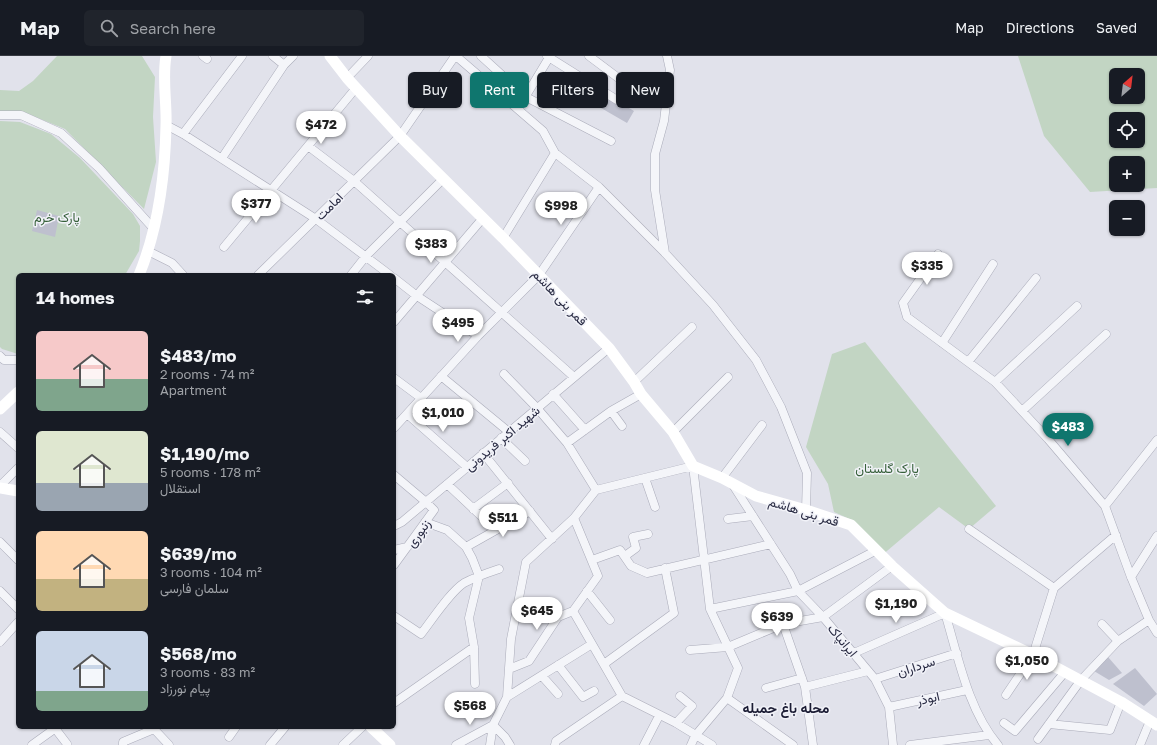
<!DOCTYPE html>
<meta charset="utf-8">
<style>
body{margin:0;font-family:"Golos Text",Vazirmatn,sans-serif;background:#20242c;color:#f1f3f6;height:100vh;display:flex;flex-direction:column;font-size:15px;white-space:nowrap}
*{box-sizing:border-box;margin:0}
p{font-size:13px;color:#9ea1a6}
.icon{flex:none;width:22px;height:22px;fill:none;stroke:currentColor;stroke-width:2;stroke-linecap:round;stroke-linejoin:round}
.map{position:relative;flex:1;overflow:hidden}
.panel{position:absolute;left:16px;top:217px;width:380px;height:456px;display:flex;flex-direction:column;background:#171b24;border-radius:6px;box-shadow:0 1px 3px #0004}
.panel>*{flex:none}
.guide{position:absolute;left:408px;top:16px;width:380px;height:36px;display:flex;gap:8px}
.needle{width:26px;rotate:28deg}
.tools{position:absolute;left:1109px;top:12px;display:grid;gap:8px}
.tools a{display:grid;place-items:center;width:36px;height:36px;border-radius:6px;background:#171b24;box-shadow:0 1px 3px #0004;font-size:20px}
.price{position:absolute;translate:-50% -34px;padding:0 9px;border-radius:14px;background:#fff;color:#222;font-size:13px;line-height:26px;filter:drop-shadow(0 1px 2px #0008)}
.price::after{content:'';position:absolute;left:50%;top:24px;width:12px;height:9px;margin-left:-6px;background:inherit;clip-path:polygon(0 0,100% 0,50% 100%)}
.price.active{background:#0f766e;color:#fff}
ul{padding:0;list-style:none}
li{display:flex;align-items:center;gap:12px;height:100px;padding:0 20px}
li span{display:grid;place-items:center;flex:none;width:112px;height:80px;border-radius:6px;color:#555}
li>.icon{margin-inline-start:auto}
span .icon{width:48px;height:48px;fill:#fffc;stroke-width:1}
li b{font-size:17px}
h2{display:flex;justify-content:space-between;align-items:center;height:48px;padding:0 20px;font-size:17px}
.pill{padding:0 14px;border-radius:6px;background:#171b24;box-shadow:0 1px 3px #0004;font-size:14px;line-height:36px}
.pill.active{background:#0f766e;color:#fff}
header{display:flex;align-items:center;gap:24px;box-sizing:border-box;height:56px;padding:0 20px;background:#171b24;border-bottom:1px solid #363941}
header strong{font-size:19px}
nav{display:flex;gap:22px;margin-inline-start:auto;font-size:14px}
.search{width:280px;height:36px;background:#20242c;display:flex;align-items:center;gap:10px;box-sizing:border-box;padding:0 14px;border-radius:6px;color:#9ea1a6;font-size:15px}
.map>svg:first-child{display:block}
.green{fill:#c2d5c3;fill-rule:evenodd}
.building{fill:#bec0ce}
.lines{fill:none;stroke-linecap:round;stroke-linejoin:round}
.street-casing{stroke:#aaabb9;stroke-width:9}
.street{stroke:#f4f5f9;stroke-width:8}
.secondary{stroke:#fff;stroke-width:11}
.labels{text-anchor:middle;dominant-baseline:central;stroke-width:3;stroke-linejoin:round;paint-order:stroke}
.street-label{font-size:13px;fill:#292b43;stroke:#f1f2f8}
.park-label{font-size:13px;fill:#36603a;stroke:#f1f2f8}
.neighbourhood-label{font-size:14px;font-weight:bold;fill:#1b1c34;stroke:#f1f2f8}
</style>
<header>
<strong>Map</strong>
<div class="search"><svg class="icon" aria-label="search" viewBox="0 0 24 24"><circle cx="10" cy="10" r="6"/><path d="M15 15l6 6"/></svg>Search here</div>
<nav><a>Map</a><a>Directions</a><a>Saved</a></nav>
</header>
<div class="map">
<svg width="1157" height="689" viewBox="0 0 1157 689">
<rect width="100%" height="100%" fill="#e1e2eb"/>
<path class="green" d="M57 0H142L155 21 153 61 156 106 144 153 65 73 23 56H0V34L19 35 33 25Z
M1018 0H1157V132L1090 136 1044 80ZM1116 19H1138V41H1116ZM1116 63H1138V85H1116ZM1116 107H1138V129H1116Z
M0 65 20 66 51 78 80 102 133 158 140 170V185L139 195 125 219H18V298L2 293 0 291Z
M865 286 996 450 969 473 939 451 881 500 854 465 834 456 828 428 806 391 832 298Z"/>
<path class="building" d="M568 24 586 34 584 39 590 29 634 55 627 67 582 41 580 48 560 36Z
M37 154 59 160 55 181 32 175Z
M1108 601 1122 617 1109 624 1094 615Z
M1135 612 1157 638 1144 650 1113 628Z"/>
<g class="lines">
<defs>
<path id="street" d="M203 0 207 3
M273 0 284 9
M456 0 543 75 555 97 599 131 665 197 713 249 756 304 781 351 807 417 806 454
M481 0 526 41 611 85
M547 0 617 44
M589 0 637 36
M347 22 368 0
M518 53 550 0
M0 59H21L61 77 99 112 153 172
M166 69 183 78 316 163 390 219
M183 78 242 0
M308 90 354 125 574 321
M222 102 284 9 293 0
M503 182 555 97
M224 191 356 32
M148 195 172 207 183 219
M665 197 655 134V98L664 65 670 14 667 0
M938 198 903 247 907 261 995 326 1048 383 1105 450 1131 521 1149 564 1157 577
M258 219 400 80 455 0
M351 219 366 200 443 123
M394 222 417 240 478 280
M394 266 483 162
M942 287 993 208
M0 300 4 304H18
M968 306 1036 222
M504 318 537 352 567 387 596 434
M441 320 509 376
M394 322 421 342
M634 326 692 271
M995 326 1077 250
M553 338 585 374
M611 355 622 370
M1022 355 1106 278
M407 358 467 411
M394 372 478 280 539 219 599 131
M0 376 18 392
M673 376 728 321
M501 382 525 405
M567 387 611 355 641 338
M483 397 552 483
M394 419 426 446 434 454 394 509
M645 422 655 451
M722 422 762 369
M447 428 496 474
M733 429 790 518 798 535 823 561 875 623 889 651 893 689
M0 430 18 412
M1105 450 1157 384
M473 453 508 427
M574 462 598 520 573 555 622 640 676 667 712 689
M728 463 753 460
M425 466 447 474 466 491 472 502 479 520 469 562 474 591 475 628
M394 470 402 466 609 292
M969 473 1054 532
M0 486 18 504
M466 491 530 455
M394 494 407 491
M625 500 636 492 633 481 648 478
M592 504 620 494 631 510 647 517 771 488
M1131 521 1157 480
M0 535 18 553
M587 535 610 564
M710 553 798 535 875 495
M394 560 421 578C432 564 450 536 464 527 475 521 487 517 499 513
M783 568 805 631 813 689
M1102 568 1118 585
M0 586 18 566
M690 594 728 591 783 568 823 561 892 510
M854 597 945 557C958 600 968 654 998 689
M604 608 674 557 665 512
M558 609 583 641 594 635
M509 613 529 605 558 561 573 555
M542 620 558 638
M875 623 957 597
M805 631 868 615
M766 632 802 622
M1006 639 1033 599 1054 532 1116 479
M507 641 592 588
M727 642 793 689
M394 647 474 591
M889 651 967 634
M676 667 692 650 680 640
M1004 667 1015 675 1065 616
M1049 668 1110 674 1121 646
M54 671 67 688
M154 673 169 689
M229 681 236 671
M1038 683 1081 624 1118 585 1149 564
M32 689 57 671
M123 689V686L154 673 155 671
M270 689 285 671
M343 689 362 671
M456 689 493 669 505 681 510 689
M490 689 493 669 507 641 511 583 526 506 574 462 596 434 693 410 710 553 738 612 727 642 695 680 691 689
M555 689 556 685 622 640
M644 689 659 660
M910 689 989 679
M1140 689 1150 665"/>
</defs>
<use href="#street" class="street-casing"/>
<use href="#street" class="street"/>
<path class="secondary" d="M330 0 347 22 400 80 503 182 609 292 634 326 641 338 673 376 693 410 722 422 756 440 806 454 851 469 892 510 945 557 1033 599 1121 646 1157 669
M139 219C158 173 165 120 166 70 167 47 162 23 166 0
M0 353 18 336
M0 432 18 435
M371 671 390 689"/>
</g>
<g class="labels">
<g class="street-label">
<text transform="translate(329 150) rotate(-45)">امامت</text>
<text transform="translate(560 241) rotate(46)">قمر بنی هاشم</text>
<text transform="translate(502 382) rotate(-40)">شهید اکبر فریدونی</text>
<text transform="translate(804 455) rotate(17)">قمر بنی هاشم</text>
<text transform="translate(418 477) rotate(-54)">زنبوری</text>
<text transform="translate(843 584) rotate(50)">ایرانپاک</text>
<text transform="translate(916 610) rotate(-18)">سرداران</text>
<text transform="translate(928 642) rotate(-13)">ابوذر</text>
</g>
<g class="park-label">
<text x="57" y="161">پارک خرم</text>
<text x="887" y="412">پارک گلستان</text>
</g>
<g class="neighbourhood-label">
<text x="786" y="651">محله باغ‌ جمیله</text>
</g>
</g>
</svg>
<div class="tools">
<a><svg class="needle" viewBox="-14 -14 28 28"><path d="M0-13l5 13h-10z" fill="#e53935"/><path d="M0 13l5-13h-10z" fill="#9ea1a6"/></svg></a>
<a><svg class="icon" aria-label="locate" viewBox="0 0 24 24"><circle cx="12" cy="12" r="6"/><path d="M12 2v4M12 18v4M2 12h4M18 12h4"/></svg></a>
<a>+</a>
<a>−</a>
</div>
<b class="price" style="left:321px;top:89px">$472</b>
<b class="price" style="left:256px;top:168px">$377</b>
<b class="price" style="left:561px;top:170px">$998</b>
<b class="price" style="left:431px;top:208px">$383</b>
<b class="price" style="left:927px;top:230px">$335</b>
<b class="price" style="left:458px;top:287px">$495</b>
<b class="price" style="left:443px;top:377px">$1,010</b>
<b class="price active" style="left:1068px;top:391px">$483</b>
<b class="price" style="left:503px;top:482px">$511</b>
<b class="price" style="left:896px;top:568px">$1,190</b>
<b class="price" style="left:537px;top:575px">$645</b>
<b class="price" style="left:777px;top:581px">$639</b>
<b class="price" style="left:1027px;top:625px">$1,050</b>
<b class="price" style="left:470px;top:670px">$568</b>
<div class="guide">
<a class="pill">Buy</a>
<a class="pill active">Rent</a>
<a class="pill">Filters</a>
<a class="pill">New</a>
</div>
<section class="panel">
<h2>14 homes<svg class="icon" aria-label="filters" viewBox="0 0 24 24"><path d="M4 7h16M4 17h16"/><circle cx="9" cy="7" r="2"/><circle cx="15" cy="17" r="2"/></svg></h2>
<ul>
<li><span style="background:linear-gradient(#f6c9c9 60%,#7fa58c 0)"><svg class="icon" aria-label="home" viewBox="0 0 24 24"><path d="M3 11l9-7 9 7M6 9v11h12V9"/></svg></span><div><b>$483/mo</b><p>2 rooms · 74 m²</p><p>Apartment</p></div></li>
<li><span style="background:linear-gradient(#dfe7d0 65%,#9aa5b1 0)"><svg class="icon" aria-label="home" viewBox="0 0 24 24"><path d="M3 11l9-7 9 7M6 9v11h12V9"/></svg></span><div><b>$1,190/mo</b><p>5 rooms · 178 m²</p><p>استقلال</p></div></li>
<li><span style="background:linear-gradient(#ffd9b3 60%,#c2b280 0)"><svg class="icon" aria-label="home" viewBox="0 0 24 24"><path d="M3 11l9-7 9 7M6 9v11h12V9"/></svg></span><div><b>$639/mo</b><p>3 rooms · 104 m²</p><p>سلمان فارسی</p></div></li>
<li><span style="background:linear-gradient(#c9d6e8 75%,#7fa58c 0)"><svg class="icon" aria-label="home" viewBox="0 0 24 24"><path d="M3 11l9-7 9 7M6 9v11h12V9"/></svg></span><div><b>$568/mo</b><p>3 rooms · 83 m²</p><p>پیام نورزاد</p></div></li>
</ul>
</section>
</div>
